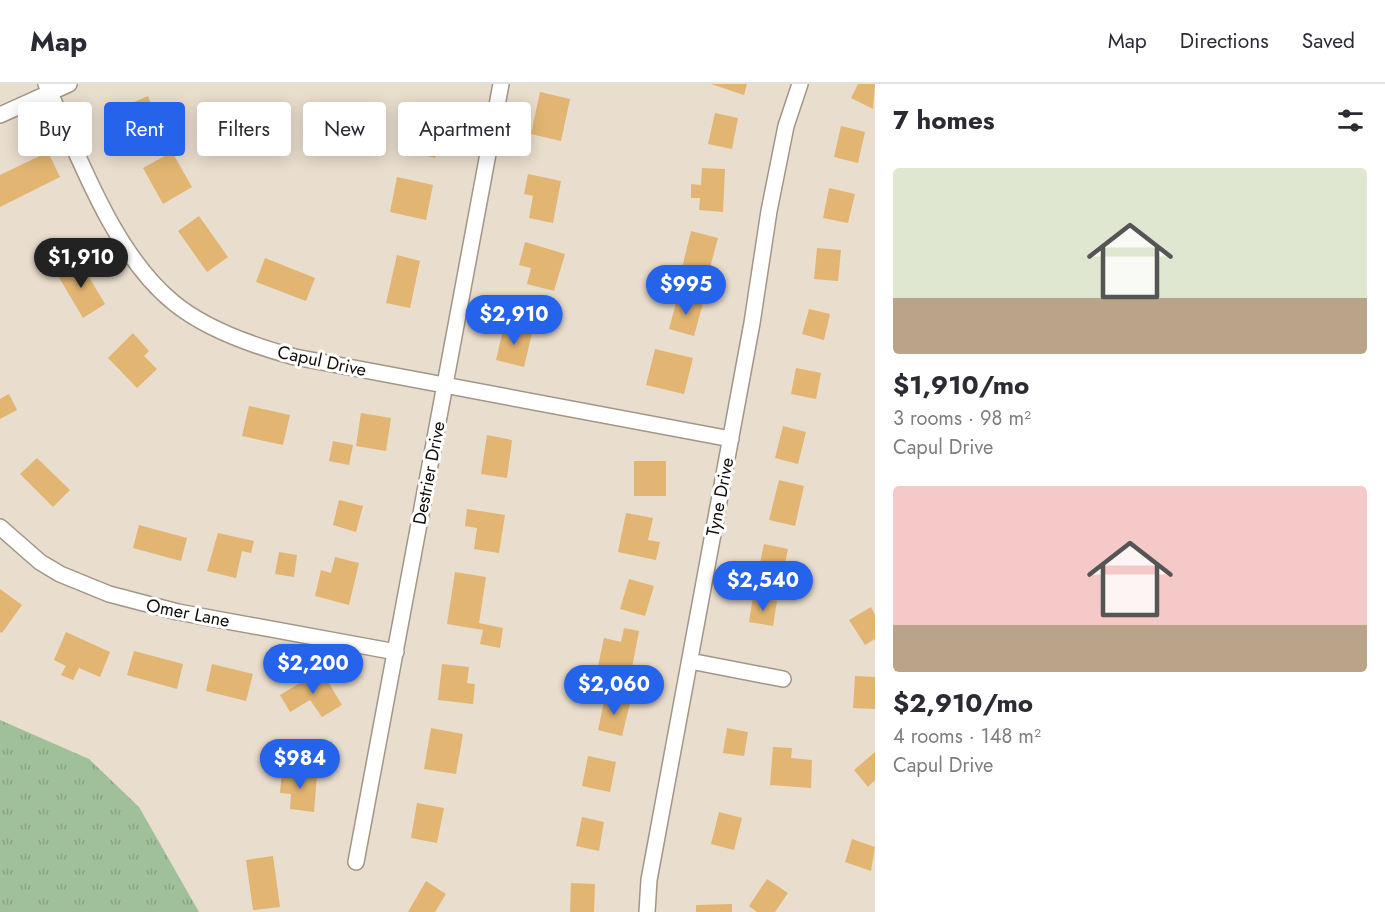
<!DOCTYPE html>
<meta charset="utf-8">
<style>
body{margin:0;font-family:Jost,sans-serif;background:#f7f7f7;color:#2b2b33;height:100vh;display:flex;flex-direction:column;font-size:22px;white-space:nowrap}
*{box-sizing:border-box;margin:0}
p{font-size:20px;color:#7c7c81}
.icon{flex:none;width:33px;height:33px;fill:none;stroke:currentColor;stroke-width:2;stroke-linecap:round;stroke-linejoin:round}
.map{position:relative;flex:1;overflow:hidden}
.panel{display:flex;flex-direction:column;background:#fff;width:510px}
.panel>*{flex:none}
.top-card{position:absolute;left:18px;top:18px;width:570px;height:54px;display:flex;gap:12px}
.price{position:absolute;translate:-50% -51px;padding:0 14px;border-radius:21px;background:#2563eb;color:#fff;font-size:20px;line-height:39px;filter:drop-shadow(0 2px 3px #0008)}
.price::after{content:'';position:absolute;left:50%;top:36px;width:18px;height:14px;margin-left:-9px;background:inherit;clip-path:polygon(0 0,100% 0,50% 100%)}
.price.active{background:#222;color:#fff}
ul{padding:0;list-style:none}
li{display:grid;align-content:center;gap:12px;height:318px;padding:0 18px}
li span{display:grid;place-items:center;height:186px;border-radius:6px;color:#555}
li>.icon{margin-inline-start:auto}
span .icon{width:108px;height:108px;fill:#fffc;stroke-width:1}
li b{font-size:26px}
h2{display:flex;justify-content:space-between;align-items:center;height:72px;padding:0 18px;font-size:26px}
.pill{padding:0 21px;border-radius:6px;background:#fff;box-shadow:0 3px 15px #0003;font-size:21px;line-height:54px}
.pill.active{background:#2563eb;color:#fff}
header{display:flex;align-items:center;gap:36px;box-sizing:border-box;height:84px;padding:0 30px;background:#fff;border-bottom:2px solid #e1e1e2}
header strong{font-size:28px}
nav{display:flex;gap:33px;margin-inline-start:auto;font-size:21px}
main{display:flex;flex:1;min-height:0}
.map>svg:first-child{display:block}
.grass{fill:url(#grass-tufts)}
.building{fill:#e2b572}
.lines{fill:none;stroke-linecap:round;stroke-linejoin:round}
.street-casing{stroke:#a19687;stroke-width:18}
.street{stroke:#fff;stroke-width:15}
.labels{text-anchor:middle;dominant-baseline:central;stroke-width:6;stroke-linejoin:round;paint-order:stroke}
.street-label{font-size:18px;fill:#100c07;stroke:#fff}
</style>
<header>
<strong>Map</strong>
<nav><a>Map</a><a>Directions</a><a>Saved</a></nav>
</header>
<main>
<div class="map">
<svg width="875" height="828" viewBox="0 0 875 828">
<defs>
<pattern id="grass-tufts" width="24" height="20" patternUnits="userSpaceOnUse" patternTransform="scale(1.5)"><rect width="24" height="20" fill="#9fc098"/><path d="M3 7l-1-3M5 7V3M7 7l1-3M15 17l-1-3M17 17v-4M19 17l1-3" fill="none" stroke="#88a482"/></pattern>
</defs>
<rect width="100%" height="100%" fill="#e9ddcd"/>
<path class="grass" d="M0 636 89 675 139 723 199 828H0Z"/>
<path class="building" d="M711 0H747L744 11Z
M858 0H875L873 25 851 14Z
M540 8 570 15 561 57 531 50Z
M148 12 158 38 134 47 125 22Z
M715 29 738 34 732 65 708 60Z
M416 33 444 41 435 74 407 67Z
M841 42 865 48 858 79 834 73Z
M48 68 60 93 0 123V91Z
M172 68 192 103 163 120 143 84Z
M702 84 725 85 723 128 699 126 700 114H691V100L701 101Z
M528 90 561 97 553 139 529 134 533 112 524 110Z
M397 93 433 101 426 136 390 128Z
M829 104 855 110 848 139 823 134Z
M199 132 228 173 207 188 178 147Z
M691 147 718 154 708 191 682 184Z
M525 158 565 170 554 207 527 200 531 184 519 181Z
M817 164 841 166 838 197 814 195Z
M397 171 420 177 410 224 386 219Z
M265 174 315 194 306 217 256 198Z
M79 176 105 220 83 234 57 190Z
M678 212 703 219 694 252 669 245Z
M809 225 830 230 824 256 802 250Z
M504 242 532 249 524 283 496 276Z
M133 249 149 267 144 272 157 285 137 304 108 274Z
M655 265 693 274 684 310 646 301Z
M796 284 821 289 816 315 791 310Z
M9 310 17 326 0 335V315Z
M249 322 290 331 283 361 242 352Z
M361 329 391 334 386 367 356 362Z
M783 342 806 348 798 380 775 374Z
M487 351 512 356 507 394 481 390Z
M333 357 353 361 349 381 329 377Z
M37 374 70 406 53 423 20 390Z
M634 377H666V412H634Z
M779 396 804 402 795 442 769 436Z
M339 416 363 422 356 448 333 441Z
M467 425 505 431 499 469 474 465 477 444 465 442Z
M626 429 653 434 648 456 660 458 656 476 618 468Z
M139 441 187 454 181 477 133 464Z
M218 449 254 457 251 469 242 467 236 494 207 487Z
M764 460 788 465 782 494 758 489Z
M279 468 297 471 294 493 275 490Z
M335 473 359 479 349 521 315 512 321 486 331 489Z
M455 488 486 493 479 539 503 544 500 564 480 560 483 546 447 540Z
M629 495 654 502 645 532 620 525Z
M0 505 22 521 2 549 0 548Z
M753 513 777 517 773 542 749 538Z
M871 523 875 531V555L865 561 849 536Z
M624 544 639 547 631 589 598 582 604 554 621 558Z
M66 548 110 568 100 593 79 584 73 596 61 591 66 582 54 576Z
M134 567 183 580 177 605 127 591Z
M212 580 253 590 246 617 206 607Z
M442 580 469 583 467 599 475 600 473 620 438 616Z
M321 586 342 621 322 633 310 616 290 628 280 611Z
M855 592 875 593V625L853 624Z
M605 613 630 619 622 652 598 646Z
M431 644 463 650 456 690 424 685Z
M727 644 748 648 744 672 723 669Z
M773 663 792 664 791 674 812 676 811 704 770 701Z
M875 668V696L868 703 854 686Z
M588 672 616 678 610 708 582 702Z
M282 687 317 690 314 728 290 725 291 710 280 709Z
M417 719 444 724 437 759 411 754Z
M719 728 742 734 734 766 711 760Z
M582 733 604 738 599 767 576 762Z
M852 755 875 763 871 787 845 778Z
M273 772 280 823 253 826 246 776Z
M767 795 788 809 775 828H757L749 822Z
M426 797 446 810 435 828H408Z
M571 799 595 800 594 828H570Z
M732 820V828H696V821Z"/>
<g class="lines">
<defs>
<path id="street" d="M46 0C78 70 113 170 174 219 207 246 254 262 295 273L731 355
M0 31 69 0
M0 443 40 478 60 490 109 510 178 528 396 568
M690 577 783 595
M356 778 501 0
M647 828 649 796 752 239 769 127 786 42 800 0"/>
</defs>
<use href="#street" class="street-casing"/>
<use href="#street" class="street"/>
</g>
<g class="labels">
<g class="street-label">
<text transform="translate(322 277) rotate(12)">Capul Drive</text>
<text transform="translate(429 389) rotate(-79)">Destrier Drive</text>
<text transform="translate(720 413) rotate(-79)">Tyne Drive</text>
<text transform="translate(188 529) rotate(11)">Omer Lane</text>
</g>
</g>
</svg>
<b class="price active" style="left:81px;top:205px">$1,910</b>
<b class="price" style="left:686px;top:232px">$995</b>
<b class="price" style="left:514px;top:262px">$2,910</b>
<b class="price" style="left:763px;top:528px">$2,540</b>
<b class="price" style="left:313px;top:611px">$2,200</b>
<b class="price" style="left:614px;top:632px">$2,060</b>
<b class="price" style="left:300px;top:706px">$984</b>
<div class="top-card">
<a class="pill">Buy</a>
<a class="pill active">Rent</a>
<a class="pill">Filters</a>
<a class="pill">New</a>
<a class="pill">Apartment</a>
</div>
</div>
<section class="panel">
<h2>7 homes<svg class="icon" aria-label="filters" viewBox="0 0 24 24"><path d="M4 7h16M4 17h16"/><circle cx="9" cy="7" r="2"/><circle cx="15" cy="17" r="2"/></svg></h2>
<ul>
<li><span style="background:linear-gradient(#dfe7d0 70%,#b9a48a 0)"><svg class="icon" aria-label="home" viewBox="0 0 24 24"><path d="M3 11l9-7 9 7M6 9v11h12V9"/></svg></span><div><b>$1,910/mo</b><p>3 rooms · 98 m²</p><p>Capul Drive</p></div></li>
<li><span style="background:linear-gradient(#f6c9c9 75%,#b9a48a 0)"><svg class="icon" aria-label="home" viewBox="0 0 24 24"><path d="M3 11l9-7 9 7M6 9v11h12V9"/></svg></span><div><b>$2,910/mo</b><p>4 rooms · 148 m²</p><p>Capul Drive</p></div></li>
</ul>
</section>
</main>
